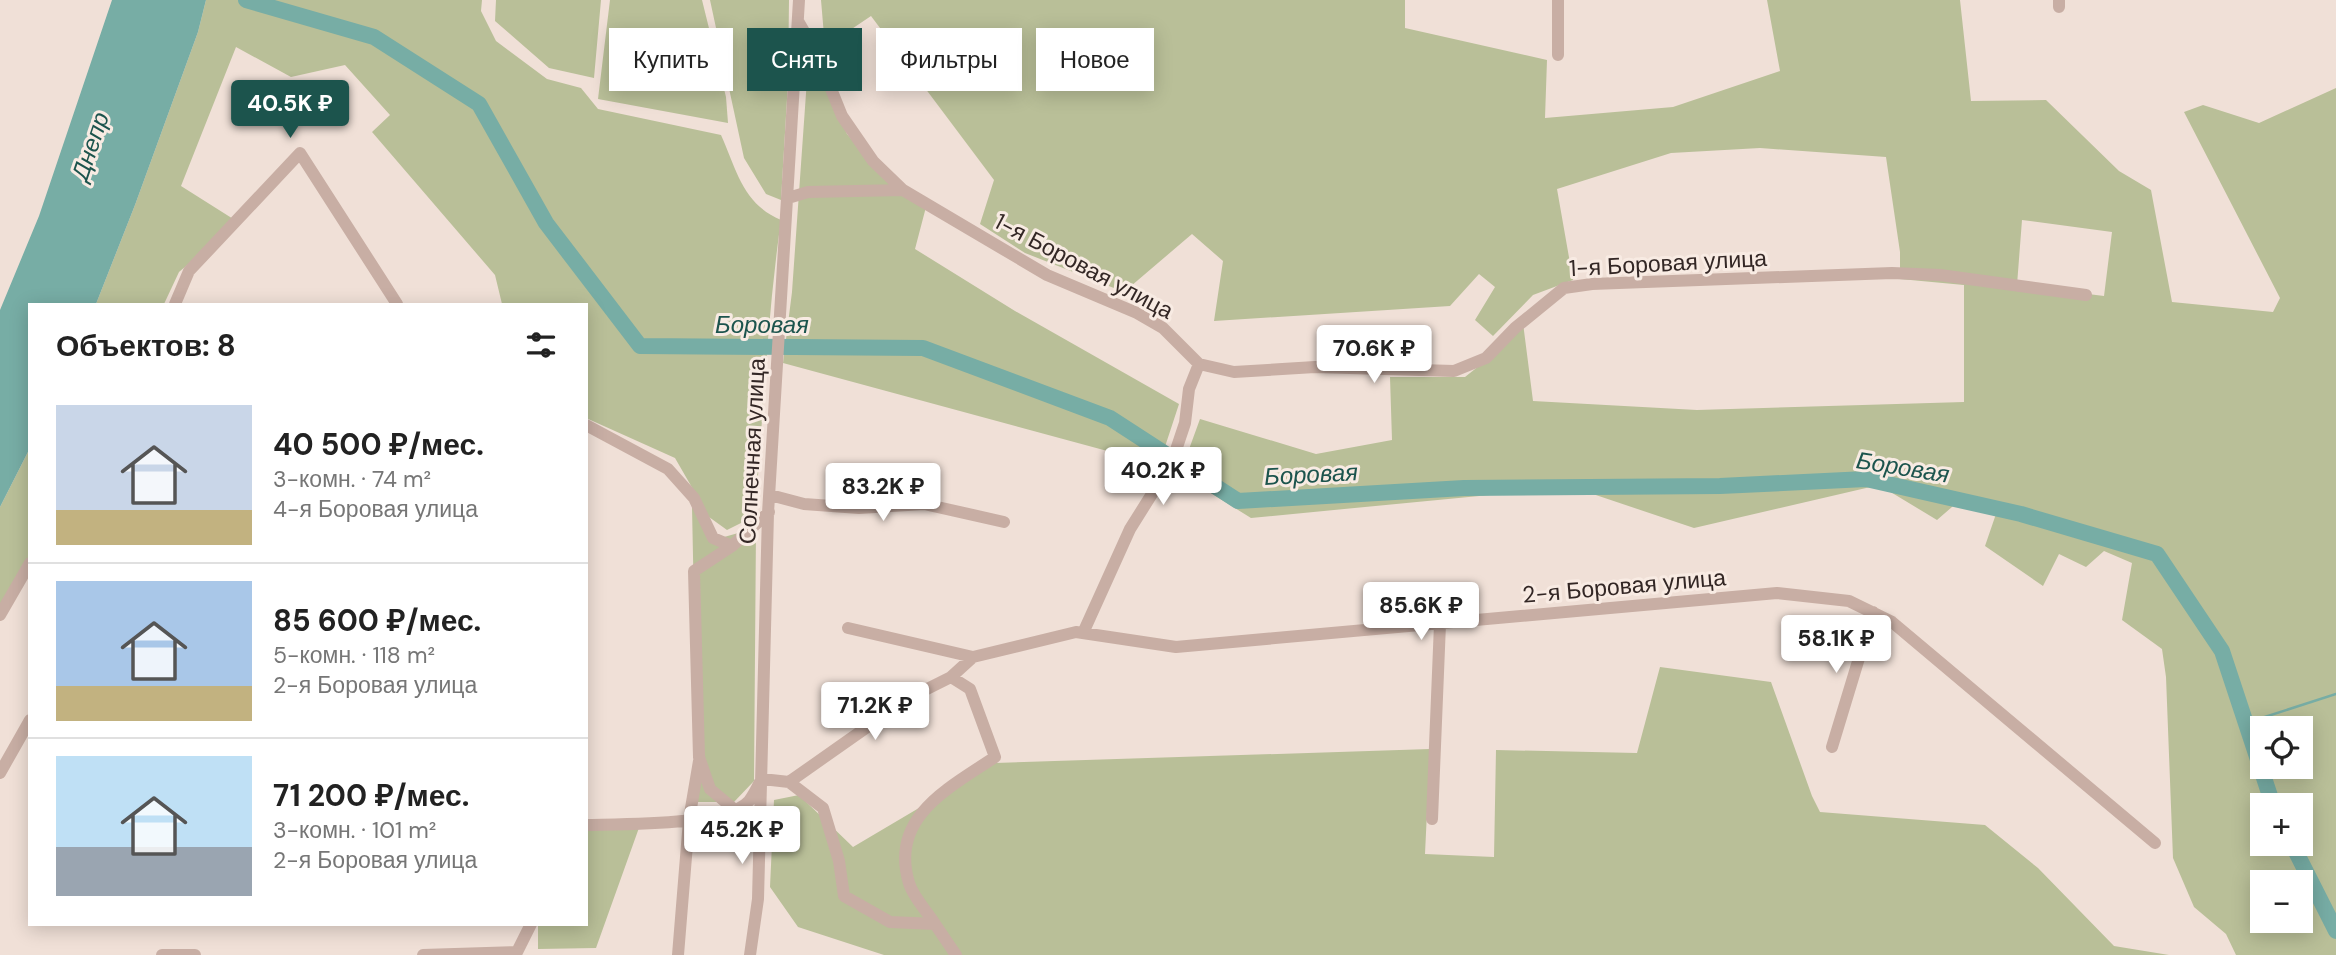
<!DOCTYPE html>
<html lang="ru">
<meta charset="utf-8">
<style>
body{margin:0;font-family:"DM Sans",sans-serif;background:#f2f2f2;color:#222;height:100vh;display:flex;flex-direction:column;font-size:26px;white-space:nowrap}
*{box-sizing:border-box;margin:0}
p{font-size:23px;color:#767676}
.icon{flex:none;width:38px;height:38px;fill:none;stroke:currentColor;stroke-width:2;stroke-linecap:round;stroke-linejoin:round}
.map{position:relative;flex:1;overflow:hidden}
.side{position:absolute;left:28px;top:303px;width:560px;height:623px;display:flex;flex-direction:column;background:#fff;border-radius:0px;box-shadow:0 4px 18px #0003}
.side>*{flex:none}
.banner{position:absolute;left:609px;top:28px;width:665px;height:63px;display:flex;gap:14px}
.fabs{position:absolute;left:2250px;top:716px;display:grid;gap:14px}
.fabs a{display:grid;place-items:center;width:63px;height:63px;border-radius:0px;background:#fff;box-shadow:0 4px 18px #0003;font-size:35px}
.price{position:absolute;translate:-50% -60px;padding:0 16px;border-radius:7px;background:#fff;color:#222;font-size:23px;line-height:46px;filter:drop-shadow(0 2px 4px #0008)}
.price::after{content:'';position:absolute;left:50%;top:42px;width:21px;height:16px;margin-left:-10px;background:inherit;clip-path:polygon(0 0,100% 0,50% 100%)}
.price.active{background:#1c544d;color:#fff}
ul{padding:0;list-style:none}
li{display:flex;align-items:center;gap:21px;height:175px;padding:0 28px}
li+li{border-top:2px solid #e0e0e0}
li span{display:grid;place-items:center;flex:none;width:196px;height:140px;border-radius:0px;color:#555}
li>.icon{margin-inline-start:auto}
span .icon{width:84px;height:84px;fill:#fffc;stroke-width:1}
li b{font-size:30px}
h2{display:flex;justify-content:space-between;align-items:center;height:84px;padding:0 28px;font-size:30px}
.pill{padding:0 24px;border-radius:0px;background:#fff;box-shadow:0 4px 18px #0003;font-size:24px;line-height:63px}
.pill.active{background:#1c544d;color:#fff}
.map>svg:first-child{display:block}
.green{fill:#b9bf98;fill-rule:evenodd}
.water{fill:#77ada5}
.lines{fill:none;stroke-linecap:round;stroke-linejoin:round}
.stream{stroke:#77ada5;stroke-width:2.5}
.river{stroke:#77ada5;stroke-width:16}
.minor{stroke:#c8aea4;stroke-width:12}
.labels{text-anchor:middle;dominant-baseline:central;stroke-width:6;stroke-linejoin:round;paint-order:stroke}
.street-label{font-size:23px;fill:#332725;stroke:#f8ebe3}
.water-label{font-size:24px;font-style:italic;fill:#1c544d;stroke:#f8ebe3}
</style>
<div class="map">
<svg width="2336" height="955" viewBox="0 0 2336 955">
<rect width="100%" height="100%" fill="#f0e0d7"/>
<path class="green" d="M206 0H482L481 11 496 41 547 79 581 88 598 109 721 135C737 171 743 204 781 220 767 318 763 417 755 516L727 530 709 517 675 458 586 418V304H502L495 275 372 132 390 115 345 65 291 77 236 47 181 186 238 222 179 272 164 304H96L135 205 198 32Z
M496 0H601L594 78 549 68 495 21Z
M610 0H702L726 97 728 123 598 99Z
M710 0H789L788 82 781 200 766 194 744 158Z
M821 0H1405V28L1547 60 1545 118 1673 107 1780 71 1767 0H1960L1971 101 2046 100 2119 171 2151 190 2172 302 2273 312 2280 298 2184 112 2203 105 2259 123 2336 88V955H2236L2226 934 2194 907 2173 858 2166 677 2162 649 2122 620 2132 563 2104 551 2086 567 2059 554 2043 586 1985 546 1997 511 1960 500 1937 520 1879 485 1694 528 1572 487 1251 518 1180 474 1200 419 1316 454 1392 440 1390 377H1465L1504 346 1523 323 1533 401 1697 410 1964 402V285L1900 279V252L1886 157 1760 148 1671 153 1557 189 1573 280 1533 295 1493 336 1475 320 1495 287 1479 274 1450 306 1214 321 1223 261 1192 234 1124 292 1025 253 980 224 994 180 871 16 825 47ZM2022 220 2112 232 2104 296 2017 285ZM2263 728H2301V766H2263ZM2263 805H2301V844H2263ZM2263 882H2301V920H2263Z
M817 63 847 134 889 183 926 207 915 249 1015 311 1179 404 1159 465 783 363 792 292 808 65Z
M30 448V557L0 610V507Z
M692 507 717 539 756 528 754 781 734 802H698Z
M1660 667 1771 682 1812 796 1820 812 1985 825 2038 868 2114 946 2169 955H884L798 927 770 887 774 800 799 795 853 847 995 763 1430 749 1425 854 1494 857 1496 750 1637 753Z
M640 825 596 948 538 949V924H586V828Z"/>
<path class="water" d="M112 0H206L198 32 135 205 96 304H30V448L0 507V310L39 216Z"/>
<g class="lines">
<path class="stream" d="M2246 723 2336 694"/>
<path class="river" d="M246 0 374 37 479 104 546 223 640 346 923 348 1110 418 1238 501 1464 488 1720 486 1866 479 2021 514 2157 554 2222 651 2273 805
M2292 844 2336 931"/>
<path class="minor" d="M1558 0V55
M2059 0V7
M798 21 817 54 842 116 873 161 903 190 1047 275 1137 313 1163 328 1199 364 1234 372 1315 367 1454 371 1486 358 1515 328 1564 288 1592 284 1892 273 1940 275 2086 295
M788 198 808 192 903 190
M175 304 189 271 300 153 397 304
M586 425 668 469 694 498 713 538 732 546
M770 495 804 504 859 508 924 504 1004 522
M0 615 30 563
M848 628 973 657
M1083 633 1130 529 1172 462 1185 423 1189 389 1199 364
M1832 747 1873 612
M0 773 30 720
M762 779 789 782 907 699 951 677 973 657 1076 632 1176 647 1777 593 1849 601 1892 622 2155 843
M789 782 823 808 839 861 844 896 890 922 935 924 956 955
M735 810 710 789 699 757 694 571 732 546 769 512
M1432 819 1440 624
M586 825C620 824 727 826 749 801 753 796 757 788 760 782
M935 924C927 911 913 897 909 883 889 817 949 788 995 757L970 689 951 677
M162 955H195
M423 955 517 952 531 924
M678 955 689 820 699 761
M750 955 758 899 768 513 799 0"/>
</g>
<g class="labels">
<g class="street-label">
<text transform="translate(1668 263) rotate(-3)">1-я Боровая улица</text>
<text transform="translate(1084 266) rotate(28)">1-я Боровая улица</text>
<text transform="translate(752 451) rotate(-87)">Солнечная улица</text>
<text transform="translate(1624 586) rotate(-5)">2-я Боровая улица</text>
</g>
<g class="water-label">
<text transform="translate(90 146) rotate(-71)">Днепр</text>
<text x="762" y="324">Боровая</text>
<text transform="translate(1903 467) rotate(9)">Боровая</text>
<text transform="translate(1311 474) rotate(-3)">Боровая</text>
</g>
</g>
</svg>
<div class="fabs">
<a><svg class="icon" aria-label="locate" viewBox="0 0 24 24"><circle cx="12" cy="12" r="6"/><path d="M12 2v4M12 18v4M2 12h4M18 12h4"/></svg></a>
<a>+</a>
<a>−</a>
</div>
<b class="price active" style="left:290px;top:140px">40.5K ₽</b>
<b class="price" style="left:1374px;top:385px">70.6K ₽</b>
<b class="price" style="left:1163px;top:507px">40.2K ₽</b>
<b class="price" style="left:883px;top:523px">83.2K ₽</b>
<b class="price" style="left:1421px;top:642px">85.6K ₽</b>
<b class="price" style="left:1836px;top:675px">58.1K ₽</b>
<b class="price" style="left:875px;top:742px">71.2K ₽</b>
<b class="price" style="left:742px;top:866px">45.2K ₽</b>
<div class="banner">
<a class="pill">Купить</a>
<a class="pill active">Снять</a>
<a class="pill">Фильтры</a>
<a class="pill">Новое</a>
</div>
<section class="side">
<h2>Объектов: 8<svg class="icon" aria-label="filters" viewBox="0 0 24 24"><path d="M4 7h16M4 17h16"/><circle cx="9" cy="7" r="2"/><circle cx="15" cy="17" r="2"/></svg></h2>
<ul>
<li><span style="background:linear-gradient(#c9d6e8 75%,#c2b280 0)"><svg class="icon" aria-label="home" viewBox="0 0 24 24"><path d="M3 11l9-7 9 7M6 9v11h12V9"/></svg></span><div><b>40 500 ₽/мес.</b><p>3-комн. · 74 m²</p><p>4-я Боровая улица</p></div></li>
<li><span style="background:linear-gradient(#a9c7e8 75%,#c2b280 0)"><svg class="icon" aria-label="home" viewBox="0 0 24 24"><path d="M3 11l9-7 9 7M6 9v11h12V9"/></svg></span><div><b>85 600 ₽/мес.</b><p>5-комн. · 118 m²</p><p>2-я Боровая улица</p></div></li>
<li><span style="background:linear-gradient(#bfe0f5 65%,#9aa5b1 0)"><svg class="icon" aria-label="home" viewBox="0 0 24 24"><path d="M3 11l9-7 9 7M6 9v11h12V9"/></svg></span><div><b>71 200 ₽/мес.</b><p>3-комн. · 101 m²</p><p>2-я Боровая улица</p></div></li>
</ul>
</section>
</div>
